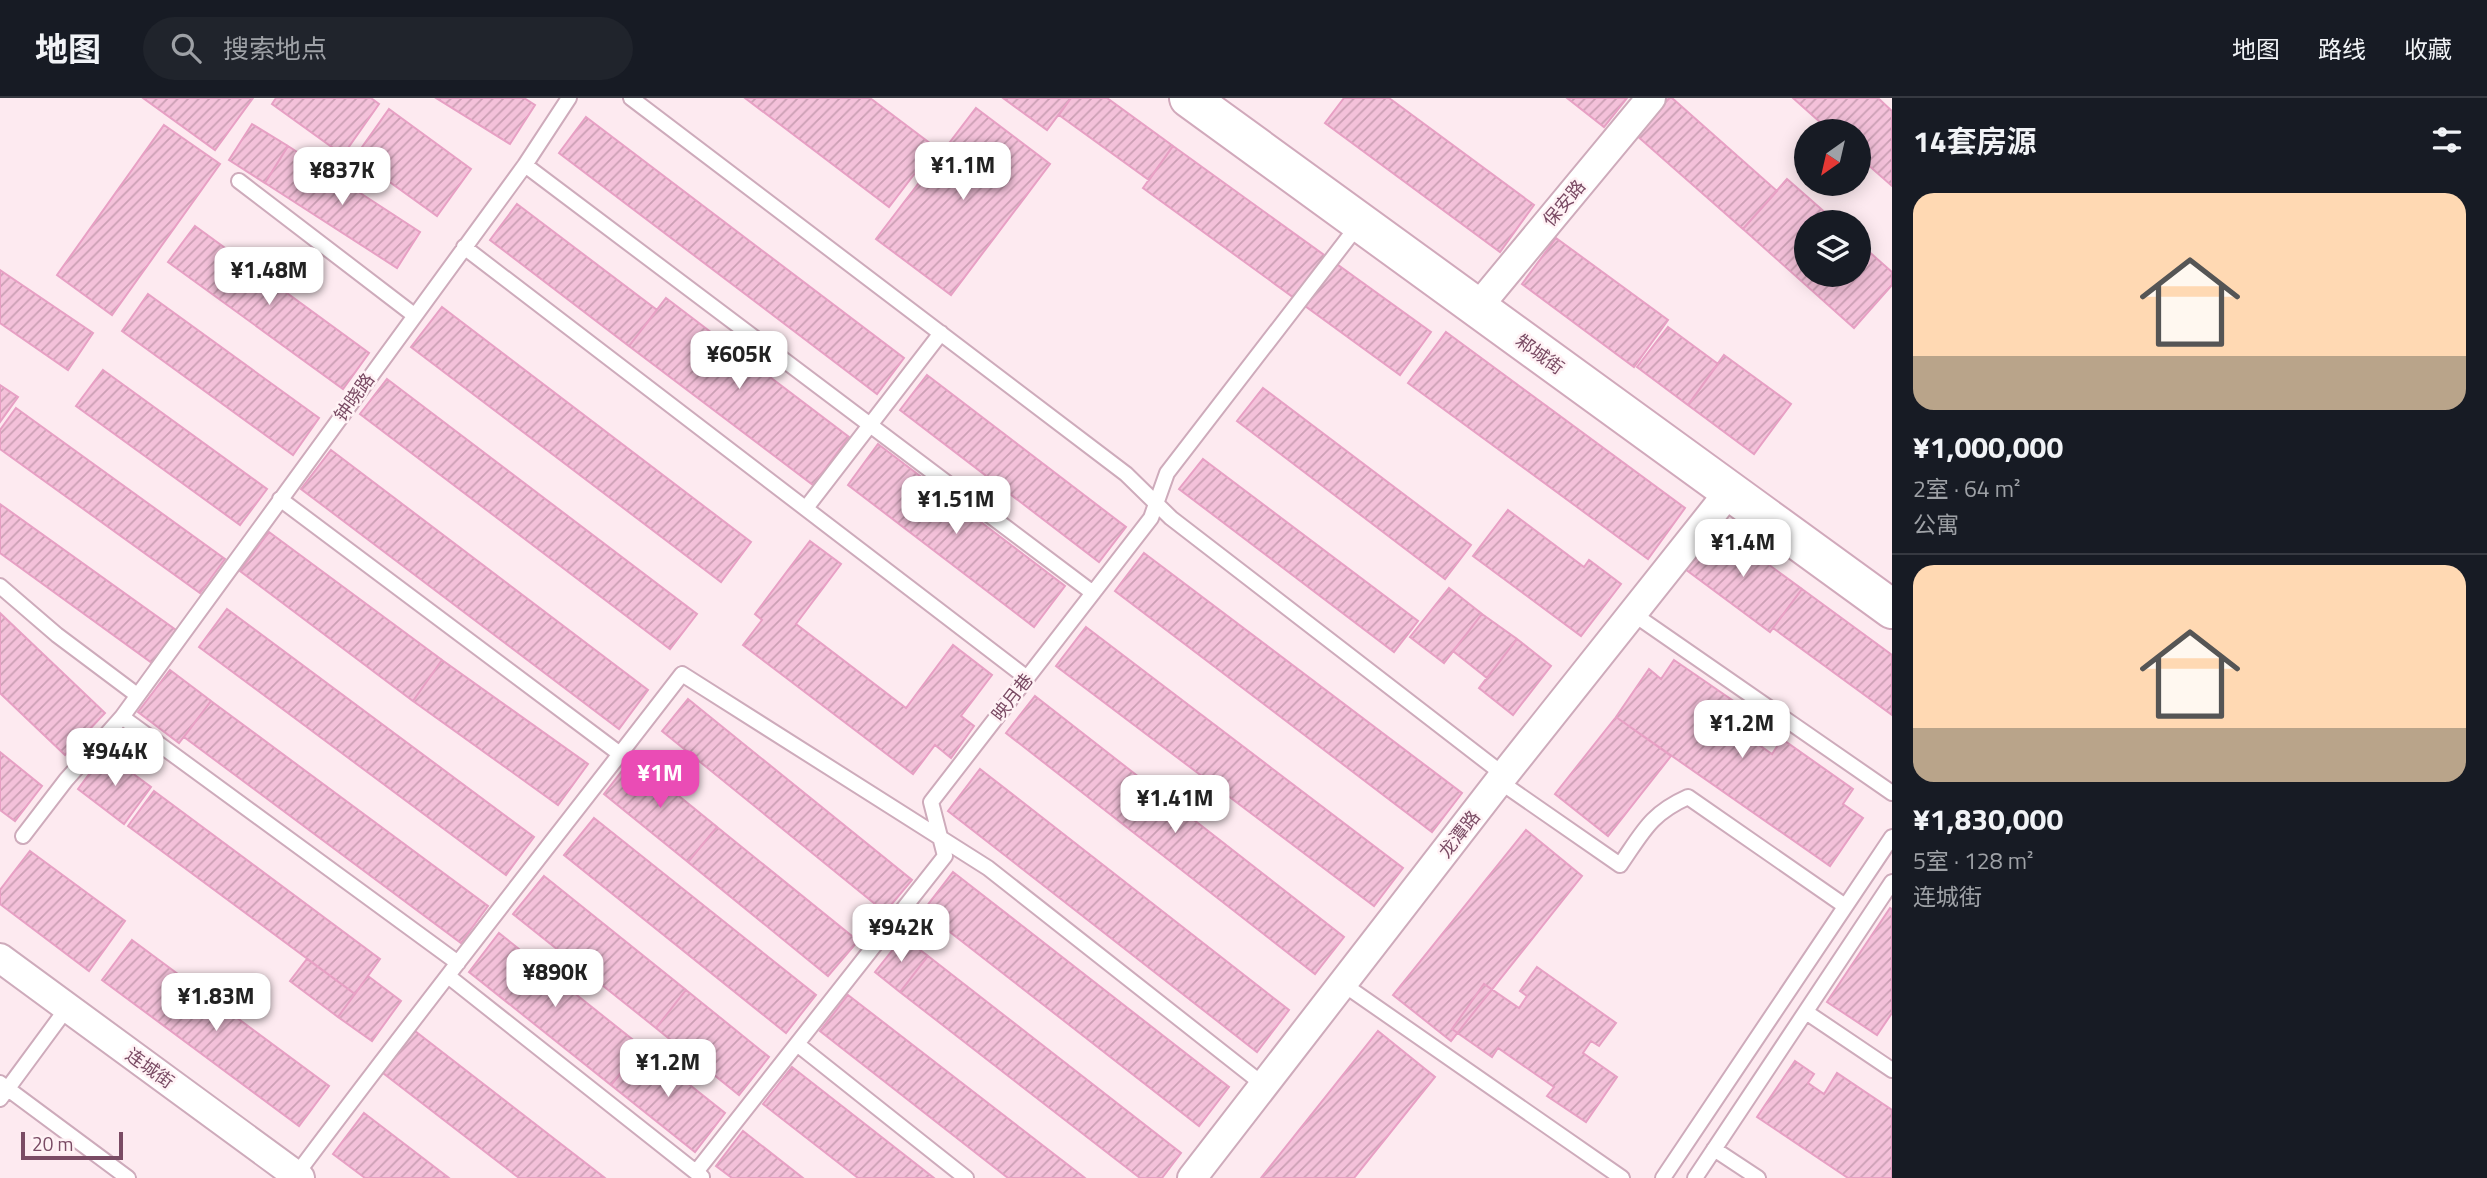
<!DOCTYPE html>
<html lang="zh">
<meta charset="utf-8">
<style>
body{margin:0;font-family:"Titillium Web","Noto Sans SC",sans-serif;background:#20242c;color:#f1f3f6;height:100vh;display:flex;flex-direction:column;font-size:26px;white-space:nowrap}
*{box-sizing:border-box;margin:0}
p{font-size:23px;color:#9ea1a6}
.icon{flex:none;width:38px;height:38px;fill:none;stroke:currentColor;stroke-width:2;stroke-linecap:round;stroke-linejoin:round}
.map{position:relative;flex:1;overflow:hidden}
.drawer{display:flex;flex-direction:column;background:#171b24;width:595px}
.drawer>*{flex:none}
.needle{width:46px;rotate:214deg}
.buttons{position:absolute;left:1794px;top:21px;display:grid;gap:14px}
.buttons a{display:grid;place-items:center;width:77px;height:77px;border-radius:50%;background:#171b24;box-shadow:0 4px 18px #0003;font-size:35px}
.scale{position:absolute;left:21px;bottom:18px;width:102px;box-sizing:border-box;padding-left:7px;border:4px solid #7a4b64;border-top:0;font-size:19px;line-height:24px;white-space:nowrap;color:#7a4b64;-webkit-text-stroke:5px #fff2f5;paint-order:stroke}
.price{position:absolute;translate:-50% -60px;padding:0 16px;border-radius:14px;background:#fff;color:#222;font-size:23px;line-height:46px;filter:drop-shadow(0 2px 4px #0008)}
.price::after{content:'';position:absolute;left:50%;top:42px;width:21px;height:16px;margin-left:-10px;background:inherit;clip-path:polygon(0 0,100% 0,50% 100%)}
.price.current{background:#ea4cb5;color:#fff}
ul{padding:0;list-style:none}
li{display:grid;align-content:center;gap:14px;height:371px;padding:0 21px}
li+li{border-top:2px solid #363941}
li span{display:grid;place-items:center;height:217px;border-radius:21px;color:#555}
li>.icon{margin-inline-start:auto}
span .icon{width:126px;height:126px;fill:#fffc;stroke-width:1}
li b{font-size:30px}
h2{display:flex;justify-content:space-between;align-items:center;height:84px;padding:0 21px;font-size:30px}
header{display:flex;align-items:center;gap:42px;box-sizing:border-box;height:98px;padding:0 35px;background:#171b24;border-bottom:2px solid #363941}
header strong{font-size:33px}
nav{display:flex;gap:38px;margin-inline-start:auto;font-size:24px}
.search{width:490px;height:63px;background:#20242c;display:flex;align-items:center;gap:18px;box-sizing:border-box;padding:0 24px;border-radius:38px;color:#9ea1a6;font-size:26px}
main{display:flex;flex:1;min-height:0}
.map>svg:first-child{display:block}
.building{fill:url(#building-hatch);stroke:#e7a0c4;stroke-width:2}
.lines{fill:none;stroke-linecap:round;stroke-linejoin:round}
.lane-casing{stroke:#ceabbb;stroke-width:18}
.street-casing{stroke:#ceabbb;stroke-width:32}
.secondary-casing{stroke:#d1a9bb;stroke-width:42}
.lane{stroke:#fff;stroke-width:14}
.street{stroke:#fff;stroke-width:28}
.secondary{stroke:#fff;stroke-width:38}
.labels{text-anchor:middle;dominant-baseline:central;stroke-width:5;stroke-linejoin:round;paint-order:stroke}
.street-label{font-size:18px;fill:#7a4b64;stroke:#fff2f5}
</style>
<header>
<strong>地图</strong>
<div class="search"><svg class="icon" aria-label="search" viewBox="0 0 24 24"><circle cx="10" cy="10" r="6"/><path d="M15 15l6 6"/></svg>搜索地点</div>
<nav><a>地图</a><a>路线</a><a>收藏</a></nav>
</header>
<main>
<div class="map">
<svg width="1892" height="1080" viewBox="0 0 1892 1080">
<defs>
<pattern id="building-hatch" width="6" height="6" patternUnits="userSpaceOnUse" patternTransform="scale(1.75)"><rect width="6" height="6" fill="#f4c1da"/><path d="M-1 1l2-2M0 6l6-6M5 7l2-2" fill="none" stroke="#cb9fb4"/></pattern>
</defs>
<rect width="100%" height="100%" fill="#fdeaf0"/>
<path class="building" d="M143 0H253L215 52Z
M276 0H371L379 6 343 57 272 6Z
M436 0H524L535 7 510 46Z
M745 0H870L935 49 889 109Z
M1003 0H1071L1047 32Z
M1071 0H1107L1173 48 1149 82 1059 17Z
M1344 0H1389L1534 107 1500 154 1325 25Z
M1567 0H1627L1604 29Z
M1669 0H1672L1777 93 1743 131 1636 37Z
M1793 0H1878L1892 13V88L1858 58V33H1830Z
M976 10 1050 66 951 197 876 141Z
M389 11 471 71 437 118 355 59Z
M586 19 904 260 877 296 559 55Z
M252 26 288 48 265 85 229 62Z
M164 27 220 66 112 217 57 177Z
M288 48 420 134 397 170 265 85Z
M1173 48 1431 234 1400 277 1143 90Z
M1787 81 1836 124H1806V177H1858V144L1892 174V187L1854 230 1743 131Z
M517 106 657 212 629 248 490 142Z
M195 128 369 255 343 291 168 164Z
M1556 140 1668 222 1634 269 1522 186Z
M0 172 93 235 68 272 0 225Z
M148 196 319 320 293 357 122 233Z
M666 200 849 339 813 387 629 248Z
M442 209 751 444 721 484 411 249Z
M1668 229 1718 266 1688 307 1637 269Z
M1446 234 1685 410 1648 461 1408 285Z
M1724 257 1791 306 1754 356 1688 307Z
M103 272 267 391 240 427 76 308Z
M927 277 1126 429 1099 464 900 312Z
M387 281 697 516 670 551 360 316Z
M0 287 18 299 0 324Z
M1263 290 1471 447 1445 481 1237 323Z
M16 310 225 461 200 495 0 351V332Z
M878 346 1065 488 1034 529 848 387Z
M331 352 648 592 619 631 301 391Z
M1203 361 1418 523 1394 554 1179 391Z
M0 406 176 532 152 565 0 455Z
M1508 412 1584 469 1589 462 1621 486 1581 538 1473 458Z
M1716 428 1802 491 1770 534 1685 471Z
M269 434 442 562 413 603 240 473Z
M810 443 841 466 796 526 906 610 953 547 992 577 961 618 974 628 951 660 935 647 913 676 743 547 762 522 755 516Z
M1144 455 1462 695 1432 734 1115 493Z
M1449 490 1482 516 1444 565 1410 539Z
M1802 491 1892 557V617L1773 530Z
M227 511 534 739 506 777 199 549Z
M0 515 105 615 65 657 0 595Z
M1482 516 1517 541 1487 580 1453 553Z
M1086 529 1403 770 1374 808 1056 568Z
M1517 541 1551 568 1513 617 1479 590Z
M442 562 588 666 558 707 413 603Z
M1674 562 1751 615 1739 633 1772 656 1782 641 1853 691 1843 706 1863 720 1830 768 1616 619 1649 571 1661 581Z
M170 572 211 603 179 645 138 614Z
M1035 598 1344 839 1315 876 1006 635Z
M688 601 912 782 885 814 662 633Z
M211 603 488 808 461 845 184 639Z
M1616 619 1671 658 1608 738 1555 696Z
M0 654 42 688 15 723 0 712Z
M105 655 151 689 124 726 78 691Z
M632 660 717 729 688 764 604 696Z
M980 671 1289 912 1257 954 948 713Z
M154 693 380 861 355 896 128 728Z
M594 720 816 897 786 935 564 757Z
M717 729 858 843 828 878 688 764Z
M1526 732 1582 778 1451 943 1393 897Z
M30 753 125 823 89 873 0 806V792Z
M953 774 1229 989 1199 1028 923 813Z
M544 778 686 892 656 930 513 816Z
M1890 810 1892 811V915L1877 937 1827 904Z
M499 835 642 949 611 987 469 874Z
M903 839 928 858 900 894 875 874Z
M132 842 329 988 299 1028 102 882Z
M928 858 1181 1055 1162 1080H1140L900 894Z
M307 861 355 896 338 919 290 883Z
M1537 869 1616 925 1599 948 1591 943 1583 955 1617 979 1586 1024 1547 998 1554 989 1498 950 1492 959 1452 931 1484 886 1519 910 1527 898 1520 893Z
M368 878 401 903 372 943 338 919Z
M686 892 769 959 739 997 656 930Z
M848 897 1085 1080H1008L820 933Z
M415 933 605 1080H519L383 975Z
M1378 933 1435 979 1354 1080H1261Z
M642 949 725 1015 695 1054 611 987Z
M1795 963 1814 976 1808 985 1824 996 1837 975 1892 1012V1080H1848L1757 1019Z
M792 969 934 1080H858L763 1006Z
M364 1015 449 1080H365L333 1056Z
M743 1033 803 1080H732L716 1068Z"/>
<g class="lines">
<defs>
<path id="lane" d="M631 0 1126 376 1171 420 1504 677
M525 67 1093 495
M239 83 414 217
M464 149 1027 580
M280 401 620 656
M806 410 941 235
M0 488 57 537 137 597
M1632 515 1892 695
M122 619 458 865
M1499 683 1620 767C1643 734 1650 716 1688 699L1845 808
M23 738 66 682 122 619 525 67 569 0
M448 878 702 1079
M1343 886 1622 1080
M1806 914 1892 972
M797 946 966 1080
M0 985 128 1080
M0 1001 67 910
M1714 1051 1758 1080
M696 1074 945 758 931 704 1151 420 1167 375 1359 126
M296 1077C422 908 553 743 682 576L988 770 1265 988
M1663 1080 1892 739
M1695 1080 1892 784"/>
<path id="street" d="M1477 210 1651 0
M0 860 300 1080
M1192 1080 1504 677 1729 394"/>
<path id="secondary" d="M1189 0 1892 511"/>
</defs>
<use href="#lane" class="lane-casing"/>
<use href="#street" class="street-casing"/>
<use href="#secondary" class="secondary-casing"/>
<use href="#lane" class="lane"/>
<use href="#street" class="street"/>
<use href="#secondary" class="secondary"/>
</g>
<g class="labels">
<g class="street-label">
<text transform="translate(1564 105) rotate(-50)">保安路</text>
<text transform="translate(1540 256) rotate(36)">邾城街</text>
<text transform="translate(354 299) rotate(-54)">钟晓路</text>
<text transform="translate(1012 599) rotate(-52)">映月巷</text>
<text transform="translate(1459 736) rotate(-52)">龙潭路</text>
<text transform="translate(150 970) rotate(36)">连城街</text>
</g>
</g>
</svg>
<div class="buttons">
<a><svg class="needle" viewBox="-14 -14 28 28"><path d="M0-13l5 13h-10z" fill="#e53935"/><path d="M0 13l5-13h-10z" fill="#9ea1a6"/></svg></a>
<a><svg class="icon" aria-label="layers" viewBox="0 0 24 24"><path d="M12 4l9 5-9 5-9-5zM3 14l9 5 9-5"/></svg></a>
</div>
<div class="scale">20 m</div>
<b class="price" style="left:963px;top:104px">¥1.1M</b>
<b class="price" style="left:342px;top:109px">¥837K</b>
<b class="price" style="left:269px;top:209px">¥1.48M</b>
<b class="price" style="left:739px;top:293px">¥605K</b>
<b class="price" style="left:956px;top:438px">¥1.51M</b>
<b class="price" style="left:1743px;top:481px">¥1.4M</b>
<b class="price" style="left:1742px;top:662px">¥1.2M</b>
<b class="price" style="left:115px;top:690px">¥944K</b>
<b class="price current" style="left:660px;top:712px">¥1M</b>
<b class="price" style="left:1175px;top:737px">¥1.41M</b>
<b class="price" style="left:901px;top:866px">¥942K</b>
<b class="price" style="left:555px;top:911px">¥890K</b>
<b class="price" style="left:216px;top:935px">¥1.83M</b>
<b class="price" style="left:668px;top:1001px">¥1.2M</b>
</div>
<section class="drawer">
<h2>14套房源<svg class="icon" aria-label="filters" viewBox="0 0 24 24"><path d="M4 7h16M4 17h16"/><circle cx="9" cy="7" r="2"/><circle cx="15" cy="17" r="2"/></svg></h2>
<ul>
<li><span style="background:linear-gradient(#ffd9b3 75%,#b9a48a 0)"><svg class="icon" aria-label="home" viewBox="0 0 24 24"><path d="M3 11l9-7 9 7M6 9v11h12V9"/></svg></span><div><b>¥1,000,000</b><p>2室 · 64 m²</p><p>公寓</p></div></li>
<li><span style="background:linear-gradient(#ffd9b3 75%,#b9a48a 0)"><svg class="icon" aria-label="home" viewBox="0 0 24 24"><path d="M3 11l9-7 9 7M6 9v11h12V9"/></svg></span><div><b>¥1,830,000</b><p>5室 · 128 m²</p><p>连城街</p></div></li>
</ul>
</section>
</main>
